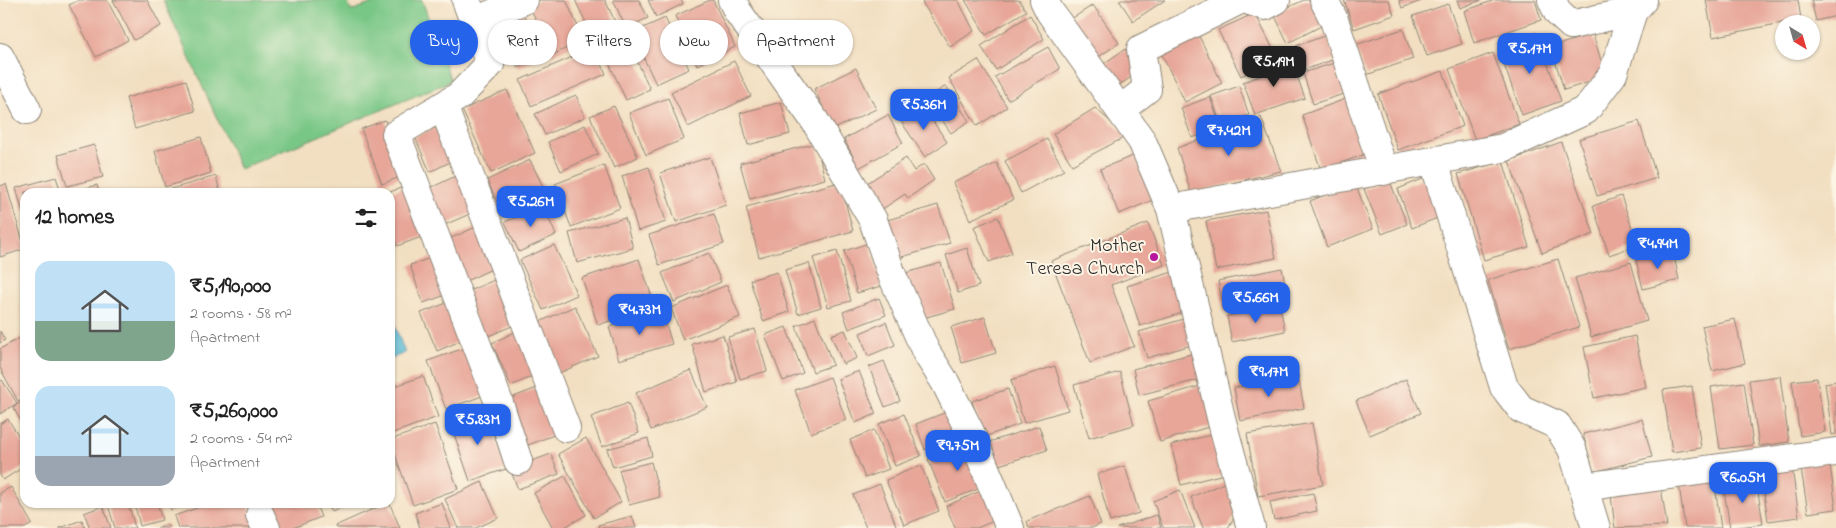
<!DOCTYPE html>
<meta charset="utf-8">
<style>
body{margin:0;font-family:"Indie Flower",sans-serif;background:#f2f2f2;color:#222;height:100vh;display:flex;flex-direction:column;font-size:19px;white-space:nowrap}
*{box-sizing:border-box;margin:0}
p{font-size:16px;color:#767676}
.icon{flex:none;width:28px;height:28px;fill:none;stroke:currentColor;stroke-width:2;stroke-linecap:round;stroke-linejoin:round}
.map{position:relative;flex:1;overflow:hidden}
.details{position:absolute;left:20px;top:188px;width:375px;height:320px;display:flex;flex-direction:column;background:#fff;border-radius:15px;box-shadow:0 1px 4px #0004}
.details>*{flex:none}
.banner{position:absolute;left:410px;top:20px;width:475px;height:45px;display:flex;gap:10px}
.needle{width:32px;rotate:143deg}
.buttons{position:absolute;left:1775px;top:15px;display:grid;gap:10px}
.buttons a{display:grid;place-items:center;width:45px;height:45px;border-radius:50%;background:#fff;box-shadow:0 1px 4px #0004;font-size:25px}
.price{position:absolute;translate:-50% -42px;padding:0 11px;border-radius:10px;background:#2563eb;color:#fff;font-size:16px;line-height:32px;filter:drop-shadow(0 1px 2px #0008)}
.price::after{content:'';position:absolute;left:50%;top:30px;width:15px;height:11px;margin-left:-8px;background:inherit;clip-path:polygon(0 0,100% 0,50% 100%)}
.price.current{background:#222;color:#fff}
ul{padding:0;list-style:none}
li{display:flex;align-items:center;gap:15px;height:125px;padding:0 15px}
li span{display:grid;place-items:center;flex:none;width:140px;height:100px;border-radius:15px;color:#555}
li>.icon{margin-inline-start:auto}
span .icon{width:60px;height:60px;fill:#fffc;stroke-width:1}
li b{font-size:21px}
h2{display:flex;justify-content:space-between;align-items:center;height:60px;padding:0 15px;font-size:21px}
.chip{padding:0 18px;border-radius:22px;background:#fff;box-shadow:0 1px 4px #0004;font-size:18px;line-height:45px}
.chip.current{background:#2563eb;color:#fff}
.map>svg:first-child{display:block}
.green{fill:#79c786;stroke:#527958}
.water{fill:#55b7d3;stroke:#40717f}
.building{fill:#e7a698}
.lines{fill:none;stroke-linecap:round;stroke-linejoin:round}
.minor-casing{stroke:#8e8576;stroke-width:30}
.minor{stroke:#fff;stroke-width:28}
.poi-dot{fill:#b5179e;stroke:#fcf5e5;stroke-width:2}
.labels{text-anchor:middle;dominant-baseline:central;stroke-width:4;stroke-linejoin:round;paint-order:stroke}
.poi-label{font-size:20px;fill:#2b2b2b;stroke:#fcf5e5;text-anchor:end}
</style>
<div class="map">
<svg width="1836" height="528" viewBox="0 0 1836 528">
<rect width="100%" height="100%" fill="#fcf5e5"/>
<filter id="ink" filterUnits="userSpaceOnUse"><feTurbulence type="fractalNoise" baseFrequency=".02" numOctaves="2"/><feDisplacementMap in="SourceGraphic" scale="10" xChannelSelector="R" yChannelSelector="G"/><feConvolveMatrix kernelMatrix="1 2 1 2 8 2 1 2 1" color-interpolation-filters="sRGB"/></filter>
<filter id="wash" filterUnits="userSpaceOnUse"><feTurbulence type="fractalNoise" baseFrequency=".0096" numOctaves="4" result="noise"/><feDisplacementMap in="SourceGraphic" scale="20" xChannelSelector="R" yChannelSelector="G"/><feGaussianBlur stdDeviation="1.12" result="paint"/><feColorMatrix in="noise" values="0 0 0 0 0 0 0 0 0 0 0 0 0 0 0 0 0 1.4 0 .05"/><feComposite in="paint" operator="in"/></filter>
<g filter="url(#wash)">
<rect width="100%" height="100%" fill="#f2dfc1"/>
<path class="green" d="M163 0H347L351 11 381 0H422L451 81 240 169Z"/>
<path class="water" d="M390 312 405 353 390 359Z"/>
<g id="blocks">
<path class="building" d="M79 0H107L128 40 96 57 69 5Z
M113 0H147L161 26 134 40Z
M539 0H566L584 40 552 55 529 5Z
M575 0H605L618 28 594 39Z
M613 0H639L648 18 626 28Z
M648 0H681L683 4 656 17Z
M710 0H713L735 47 697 65 675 16Z
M925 0H958L974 31 950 47 922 2Z
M965 0H1019L1026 11 986 35Z
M1119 0H1165L1133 21Z
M1304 0H1311L1323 25 1288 43 1274 14Z
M1344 0H1389L1394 15 1354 29Z
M1399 0H1424L1402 8Z
M1457 0H1482L1460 8Z
M1495 0H1535L1541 20 1474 43 1464 11Z
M1706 0H1798L1801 19 1713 37Z
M1811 0H1836V16L1816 21Z
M1448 4 1462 44 1427 56 1413 16Z
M1093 5 1119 43 1091 62 1065 23Z
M522 11 543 56 518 68 496 23Z
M1255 13 1278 59 1241 76 1218 30Z
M1030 15 1044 39 996 70 981 46Z
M665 18 689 69 656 84 632 33Z
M1403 29 1413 59 1366 75 1355 45Z
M1198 34 1222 83 1185 102 1161 53Z
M1537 34 1561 101 1522 115 1498 48Z
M1593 34 1606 77 1564 90 1551 47Z
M1327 35 1335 59 1304 70 1296 46Z
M627 39 650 89 626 100 603 50Z
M595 47 606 74 531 106 520 80Z
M1048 47 1060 69 1008 100 995 77Z
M1125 49 1140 71 1115 88 1100 66Z
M1493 53 1519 124 1475 140 1449 69Z
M1291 59 1305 98 1255 115 1243 82 1263 75 1261 69Z
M978 60 1007 107 977 126 949 78Z
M734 61 751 96 688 127 671 92Z
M1340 61 1350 92 1313 104 1303 73Z
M856 68 876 109 834 129 814 89Z
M1443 71 1463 126 1398 150 1378 94Z
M186 80 195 111 135 129 126 98Z
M946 86 969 121 951 133 927 98Z
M1239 86 1249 115 1221 125 1211 96Z
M507 90 535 153 491 173 462 110Z
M576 95 585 117 545 135 535 114Z
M1210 97 1221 128 1192 138 1181 108Z
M1351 97 1371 152 1321 170 1302 115Z
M668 98 684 139 646 155 629 113Z
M781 102 790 134 748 145 740 113Z
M922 105 947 142 925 157 900 120Z
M614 106 638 157 614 168 590 116Z
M1095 108 1127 136 1072 165 1053 134Z
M888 115 903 143 859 168 844 139Z
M1261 117 1281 171 1191 193 1177 148Z
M385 120 405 175 382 184 361 129Z
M1639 121 1657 178 1597 196 1579 139Z
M585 125 598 154 561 171 548 142Z
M439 126 454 160 430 172 415 137Z
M201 137 211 173 165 187 155 151Z
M1047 139 1064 170 1021 193 1005 161Z
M1561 142 1594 234 1542 253 1509 161Z
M816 143 825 179 750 199 740 163Z
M94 145 103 177 67 186 58 155Z
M1135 155 1153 200 1119 214 1100 169Z
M710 157 726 205 676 222 660 173Z
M906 158 914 171 924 164 934 180 908 198 905 194 881 210 864 185Z
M530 160 548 197 504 217 487 180Z
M1503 161 1529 247 1484 260 1458 174Z
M997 163 1013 200 970 220 953 183Z
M604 165 620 208 571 227 555 184Z
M649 167 666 222 638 231 622 176Z
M462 173 479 210 442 226 426 190Z
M216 176 220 192H161Z
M56 177 61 192H25L24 216 16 188Z
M1425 178 1440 217 1412 228 1398 189Z
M1389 179 1407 224 1382 234 1364 189Z
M840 182 853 231 759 257 746 207Z
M1355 183 1373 229 1327 247 1310 201Z
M6 184 25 249 0 257V186Z
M97 185 99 192H73Z
M409 185 427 235 397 246 390 227V192Z
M1621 196 1638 245 1609 255 1593 206Z
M543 205 556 235 519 252 505 222Z
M938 205 950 243 895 259 884 221Z
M1266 210 1276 258 1216 270 1206 221Z
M714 214 724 244 659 265 649 235Z
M998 217 1012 253 989 262 974 227Z
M625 218 633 248 577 263 569 233Z
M1148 223 1164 265 1111 285 1134 346 1090 363 1051 261Z
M478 226 496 267 466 281 447 240Z
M869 243 882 286 857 293 844 251Z
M554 245 577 295 543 310 520 260Z
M967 248 979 286 958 293 946 255Z
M837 251 851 301 828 307 813 258Z
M1673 251 1679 280 1643 289 1636 260Z
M709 253 721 282 674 302 662 273Z
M437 256 449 294 423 303 410 265Z
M639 259 655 306 598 325 582 278Z
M1558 259 1579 327 1509 349 1488 280Z
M1631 262 1647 321 1591 337 1575 278Z
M809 263 821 307 798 314 785 270Z
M941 263 955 309 916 320 902 274Z
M1282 268 1288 298 1224 311 1218 281Z
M1176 271 1189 311 1140 326 1127 286Z
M777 272 789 312 763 321 750 280Z
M499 278 519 323 484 338 464 293Z
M727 285 740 317 683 340 671 308Z
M879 298 886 315 849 329 843 312Z
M449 302 465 339 437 351 421 313Z
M575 306 598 356 559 373 537 323Z
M1280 306 1285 331 1232 342 1227 316Z
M662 311 672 344 619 360 609 327Z
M985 317 996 353 962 363 951 327Z
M815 318 833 365 813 372 796 326Z
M1187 318 1195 344 1147 358 1139 332Z
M1735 319 1745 363 1712 371 1702 326Z
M886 322 895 345 868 356 860 333Z
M786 327 803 373 783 381 765 335Z
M755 329 767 371 740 379 728 337Z
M845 330 857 358 843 364 831 335Z
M0 331 5 340 0 343Z
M517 331 537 374 511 386 492 343Z
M25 335V397L18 401 0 368V349Z
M723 335 737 382 706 392 692 344Z
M1635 336 1646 387 1594 398 1584 347Z
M467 347 485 395 446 409 428 361Z
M1195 353 1202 379 1139 395 1133 369Z
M884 361 900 401 885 407 869 367Z
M1055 366 1068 410 1024 423 1011 380Z
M691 370 707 407 651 430 636 393Z
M859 371 876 414 855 423 838 379Z
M1120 372 1134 425 1089 438 1074 385Z
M1298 375 1304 408 1240 421 1234 388Z
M423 376 438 417 390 434V388Z
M1780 376 1789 442 1759 446 1749 380Z
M830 377 846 420 811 433 795 390Z
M1817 378 1825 432 1800 436 1792 381Z
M1406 379 1421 413 1370 435 1356 401Z
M2 380 17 403 0 414V381Z
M1836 381V434L1832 435 1825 383Z
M1744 382 1753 445 1720 449 1711 387Z
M1207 384 1218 424 1160 442 1148 401Z
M542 386 559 433 523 447 506 400Z
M1692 386 1701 448 1672 452 1663 390Z
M1008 389 1020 424 984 437 972 401Z
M25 400V429L13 407Z
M628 403 639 433 602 447 591 417Z
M486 410 506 469 470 481 450 422Z
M949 411 959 437 925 450 916 424Z
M904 414 921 456 895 466 879 424Z
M8 419 25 446V466L3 480 0 475V424Z
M1642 419 1652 457 1593 472 1583 434Z
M1312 423 1323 485 1258 496 1247 434Z
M435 424 458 489 413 505 390 440Z
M1039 426 1047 450 996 466 989 442Z
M874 430 889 469 865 478 850 440Z
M1218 433 1228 473 1181 485 1171 445Z
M586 438 621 502 594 518 558 454Z
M648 438 652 456 613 467 607 449Z
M971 441 988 485 945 502 928 459Z
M551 454 559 474 518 489 510 469Z
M1829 457 1836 509 1808 513 1800 462Z
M1791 461 1799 517 1768 521 1760 465Z
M651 462 660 497 629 505 619 470Z
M921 465 939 511 904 525 886 480Z
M1125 466 1139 513 1110 522 1097 474Z
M565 476 586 515 563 528H553L534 493Z
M1756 479 1763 524 1730 528 1723 484Z
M1231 480 1235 515 1228 528H1203L1191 497Z
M1660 480 1667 526 1615 528 1610 487Z
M1714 480 1721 528H1685L1679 485Z
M482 482 498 518 476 528H458L445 499Z
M880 484 897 528H866L853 495Z
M11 487 32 524 25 528H0V493Z
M985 489 998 519 977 528H955L946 506Z
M1180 490 1195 528H1163L1153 501Z
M1313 493 1317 511 1274 520 1270 502Z
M1090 496 1101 524 1092 528H1029L1027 521Z
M107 502H128L135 528H115Z
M134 502H157L162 520 140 526Z
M168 502H189L171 510Z
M214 502H247L255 526 249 528H178L174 516Z
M260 502H315L321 517 293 528H270Z
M328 502H354L332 512Z
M389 502 400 528H336L335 526Z
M442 503 451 528H420L415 513Z
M103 506 111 528H90L84 513Z
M1157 515 1161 528H1117Z
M632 516 636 528H599L598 525Z
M82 520 85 528H59Z
M167 524 169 528H157Z"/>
</g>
</g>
<g filter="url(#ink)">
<use href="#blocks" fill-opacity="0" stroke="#8e8576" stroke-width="1"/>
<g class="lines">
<defs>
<path id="minor" d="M466 0 490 64 459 96 396 134 498 400 518 461
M732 0 738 12 815 121 873 220 892 275 926 352 945 382 971 434 1010 528
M1044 0 1050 12 1142 141 1171 209 1222 422 1251 528
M1247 0 1265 6 1276 0
M1324 0 1334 20 1384 171
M1552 0 1558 13 1571 25 1633 11
M473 22 524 0
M0 57 27 110
M443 106 566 428
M1120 110 1147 89 1141 49 1240 0
M1434 162 1504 387 1521 409 1557 425 1572 449 1596 528
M1171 209 1503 148 1586 110 1613 74 1633 11 1643 0
M1583 487 1836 452
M260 515 266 528"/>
</defs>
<use href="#minor" class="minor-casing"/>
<use href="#minor" class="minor"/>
</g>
</g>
<circle class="poi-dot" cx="1154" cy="257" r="5"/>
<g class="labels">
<g class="poi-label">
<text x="1144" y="246">Mother<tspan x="1144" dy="23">Teresa Church</tspan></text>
</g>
</g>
</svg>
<div class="buttons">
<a><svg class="needle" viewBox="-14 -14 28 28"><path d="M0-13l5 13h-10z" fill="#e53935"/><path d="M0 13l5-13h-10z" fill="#767676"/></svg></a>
</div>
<b class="price" style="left:1530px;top:75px">₹5.17M</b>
<b class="price current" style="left:1274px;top:88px">₹5.19M</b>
<b class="price" style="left:924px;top:131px">₹5.36M</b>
<b class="price" style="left:1229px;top:157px">₹7.42M</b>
<b class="price" style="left:531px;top:228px">₹5.26M</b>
<b class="price" style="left:1658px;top:270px">₹4.94M</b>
<b class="price" style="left:1256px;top:324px">₹5.66M</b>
<b class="price" style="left:640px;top:336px">₹4.73M</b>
<b class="price" style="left:1269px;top:398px">₹9.17M</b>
<b class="price" style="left:478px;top:446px">₹5.83M</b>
<b class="price" style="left:958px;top:472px">₹9.75M</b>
<b class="price" style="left:1743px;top:504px">₹6.05M</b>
<div class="banner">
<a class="chip current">Buy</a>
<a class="chip">Rent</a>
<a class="chip">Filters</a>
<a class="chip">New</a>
<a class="chip">Apartment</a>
</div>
<section class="details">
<h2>12 homes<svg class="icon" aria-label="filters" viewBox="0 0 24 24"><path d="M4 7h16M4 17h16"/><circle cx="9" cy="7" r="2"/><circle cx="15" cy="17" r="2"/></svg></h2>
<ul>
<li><span style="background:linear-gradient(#bfe0f5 60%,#7fa58c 0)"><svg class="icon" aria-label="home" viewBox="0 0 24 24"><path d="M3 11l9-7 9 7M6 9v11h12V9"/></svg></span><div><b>₹5,190,000</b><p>2 rooms · 58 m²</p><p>Apartment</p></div></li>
<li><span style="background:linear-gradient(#bfe0f5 70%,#9aa5b1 0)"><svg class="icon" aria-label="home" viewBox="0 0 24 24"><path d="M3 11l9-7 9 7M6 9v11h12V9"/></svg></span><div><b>₹5,260,000</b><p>2 rooms · 54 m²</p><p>Apartment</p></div></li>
</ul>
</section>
</div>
